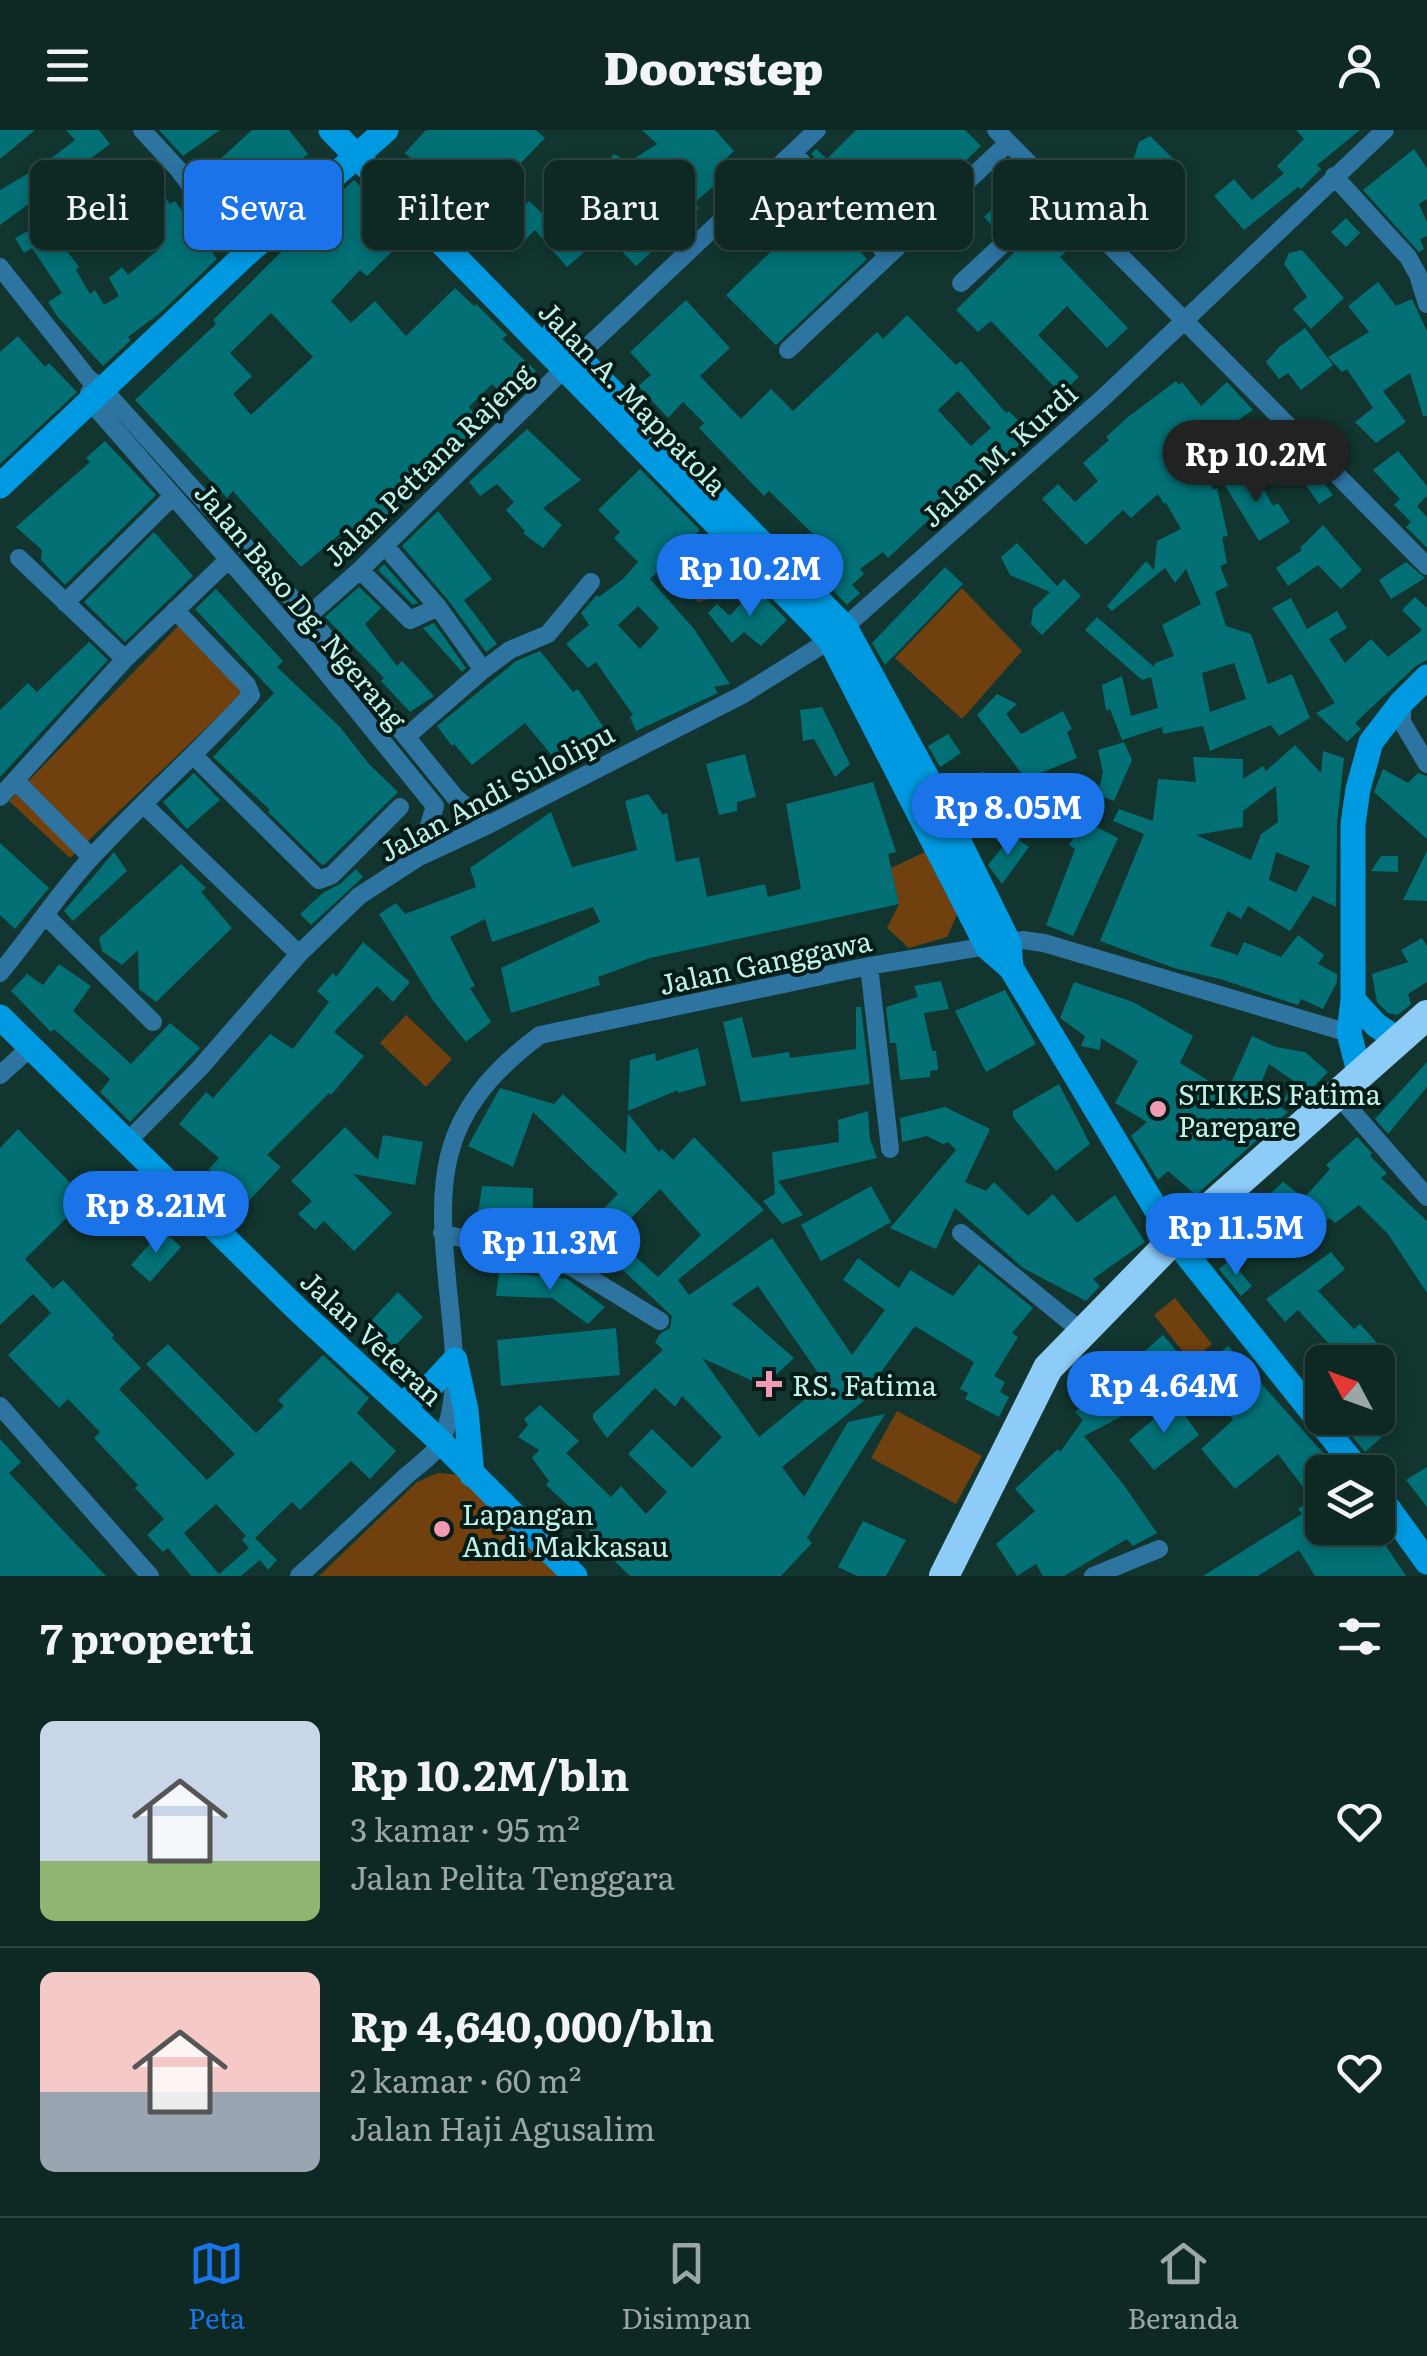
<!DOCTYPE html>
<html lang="id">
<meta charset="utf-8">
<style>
body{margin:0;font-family:Literata,serif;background:#1c3430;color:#f1f3f6;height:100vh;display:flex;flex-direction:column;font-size:38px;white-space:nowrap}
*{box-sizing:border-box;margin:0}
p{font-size:32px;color:#9ba6a6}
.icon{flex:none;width:55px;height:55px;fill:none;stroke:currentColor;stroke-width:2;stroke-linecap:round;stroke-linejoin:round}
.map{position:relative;height:1446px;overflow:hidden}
.drawer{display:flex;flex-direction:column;background:#0e2823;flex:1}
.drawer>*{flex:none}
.hud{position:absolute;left:30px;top:30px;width:1368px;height:90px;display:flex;gap:20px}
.needle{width:65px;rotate:311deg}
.controls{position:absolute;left:1305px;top:1215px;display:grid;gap:20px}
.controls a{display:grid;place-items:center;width:90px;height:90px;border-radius:15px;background:#0e2823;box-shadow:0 5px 15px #0003,0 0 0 2px #2e4441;font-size:50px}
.price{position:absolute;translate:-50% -85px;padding:0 22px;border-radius:35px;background:#1a73e8;color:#fff;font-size:32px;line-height:65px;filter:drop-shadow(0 2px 5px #0008)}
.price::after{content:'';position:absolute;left:50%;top:60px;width:30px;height:22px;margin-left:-15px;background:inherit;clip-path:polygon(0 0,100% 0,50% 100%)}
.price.active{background:#222;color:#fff}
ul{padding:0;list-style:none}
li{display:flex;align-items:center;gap:30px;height:250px;padding:0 40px}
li+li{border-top:2px solid #2e4441}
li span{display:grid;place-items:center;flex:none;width:280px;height:200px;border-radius:15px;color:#555}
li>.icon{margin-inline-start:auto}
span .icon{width:120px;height:120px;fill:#fffc;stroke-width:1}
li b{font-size:42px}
h2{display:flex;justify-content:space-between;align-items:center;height:120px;padding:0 40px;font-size:42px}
.tag{padding:0 35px;border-radius:15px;background:#0e2823;box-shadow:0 5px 15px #0003,0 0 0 2px #2e4441;font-size:35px;line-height:90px}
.tag.active{background:#1a73e8;color:#fff}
header{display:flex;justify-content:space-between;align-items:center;height:130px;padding:0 40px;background:#0e2823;font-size:45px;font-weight:800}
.dock{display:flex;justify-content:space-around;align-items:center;height:140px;border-top:2px solid #2e4441;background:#0e2823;font-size:28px;color:#9ba6a6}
.dock a{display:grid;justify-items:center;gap:5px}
.dock .active{color:#1a73e8}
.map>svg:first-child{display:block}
.green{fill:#70400e}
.building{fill:#027075;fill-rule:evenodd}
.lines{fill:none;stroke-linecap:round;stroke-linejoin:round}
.street{stroke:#2d74a1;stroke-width:18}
.secondary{stroke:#009ae2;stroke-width:25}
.highway{stroke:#8eccf8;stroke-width:30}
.poi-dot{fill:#f19ab4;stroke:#041b17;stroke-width:4}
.labels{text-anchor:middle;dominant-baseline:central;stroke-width:8;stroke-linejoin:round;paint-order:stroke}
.street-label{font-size:28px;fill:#c1f2e7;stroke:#041b17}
.poi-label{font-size:28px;fill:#c1f2e7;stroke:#041b17;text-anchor:start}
</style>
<header><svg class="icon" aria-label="menu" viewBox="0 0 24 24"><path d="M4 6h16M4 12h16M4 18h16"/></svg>Doorstep<svg class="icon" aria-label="person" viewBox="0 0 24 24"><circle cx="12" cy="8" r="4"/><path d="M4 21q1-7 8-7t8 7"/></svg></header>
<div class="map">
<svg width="1427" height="1446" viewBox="0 0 1427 1446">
<rect width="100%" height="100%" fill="#12352f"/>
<path class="green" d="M714 408 762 455 698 472 672 448Z
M962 458 1022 521 962 589 895 528Z
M181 493 251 555 70 728 9 671Z
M925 722 957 785 947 807 909 818 887 798 899 774 891 738Z
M406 885 452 929 426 957 380 913Z
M1175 1168 1212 1214 1191 1232 1154 1185Z
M897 1281 982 1326 956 1374 871 1328Z
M438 1343 462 1345 565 1446H319L417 1352Z"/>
<path class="building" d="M0 0H35L0 29Z
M66 0H99L110 14 0 95V60L44 34 75 10Z
M159 0H220L183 26Z
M252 0H289L308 24 267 60 256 58 232 77 205 43Z
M426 0H536L545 8 482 73 446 39 435 51 405 23Z
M642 0H715L734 21 716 38 724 47 694 73 699 78 636 136 610 109 642 78 576 69 614 24 629 32 657 14Z
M856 0H965L981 16 898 95 873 68 869 72 850 51 843 58 811 24 816 19 827 29Z
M1296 0H1360L1317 35 1321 39 1301 59 1298 57 1244 100 1214 66 1234 49 1252 70 1284 43 1277 36 1304 9Z
M1150 6 1188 43 1161 67 1147 51 1120 74 1100 55 1118 37 1128 47 1139 12Z
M1414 19 1427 38V69L1419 74 1427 92V106L1420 109 1424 119 1419 122 1363 60Z
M138 30 170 74 175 71 217 129 160 183 128 207 131 210 103 236 57 186 48 172 62 163 32 118 24 123 15 108 45 92 79 137 76 140 90 164 95 160 104 175 119 166 109 148 122 137 128 145 160 118 128 66 135 61 121 42Z
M798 46 811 61 806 66 867 129 776 215 726 165 782 111 756 83Z
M354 50 410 104 367 146 360 140 331 171 351 193 375 171 406 206 455 158 474 176 476 174 507 205 502 209 536 241 506 268 492 254 469 277 486 297 353 416 341 403 301 437 233 361 227 368 135 270 216 194 213 190 287 116 284 113ZM271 183 313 227 251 285 233 264 252 246 230 223Z
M1018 54 1032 70 998 102 984 87Z
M576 68 605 104 567 137 535 100 523 112 506 96 529 71 550 91Z
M1346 88 1360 103 1346 117 1331 102Z
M1045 92 1071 117 1060 127 1128 198 1107 218 1067 176 1038 205 1079 247 1061 264 991 191 978 202 956 180Z
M1302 120 1344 168 1311 199 1293 179 1307 167 1284 134 1289 123Z
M1378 152 1396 176 1412 169 1427 201V286H1423L1410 243 1383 261 1406 292 1376 313 1355 292 1373 278 1347 239 1342 242 1328 227 1369 202 1348 176Z
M686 170 730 218 700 246 741 289 771 259 793 281 877 202 883 209 907 185 956 235 961 231 1006 283 1009 281 1031 304 1004 329 999 324 888 428 883 422 860 439 864 444 852 455 860 463 847 475 799 425 818 409 769 361 764 366 699 298 704 293 683 272 668 288 638 256 651 245 630 222ZM958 261 991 298 971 316 938 280Z
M1305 198 1333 235 1301 260 1288 243 1279 249 1266 232 1279 217Z
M18 206 45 237 49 233 77 262 0 334V222Z
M1176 251 1179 255 1182 252 1201 276 1227 252 1253 280 1219 303 1220 309 1195 332 1214 360 1217 358 1228 406 1222 407 1227 433 1220 436 1228 456 1215 462 1226 496 1251 504 1268 554 1292 544 1310 588 1279 606 1271 595 1210 621 1203 596 1163 604 1162 597 1122 610 1110 579 1106 581 1102 555 1122 546 1131 586 1158 578 1151 547 1142 550 1085 500 1097 487 1154 537 1155 533 1174 526 1162 495 1201 474 1186 439 1175 453 1165 438 1112 481 1107 476 1146 431 1154 440 1157 411 1181 399 1166 373 1164 374 1158 364 1131 388 1123 380 1086 415 1042 369 1058 354 1075 372 1098 351 1083 333 1109 310 1106 307 1128 287ZM1234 533 1246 569 1210 582 1202 543Z
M527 299 581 350 543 378 562 395 543 418 523 403 525 401 506 380 514 372 497 354 480 366 469 352Z
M1279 308 1289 325 1264 340 1253 322Z
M105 311 156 365 65 455 41 430 42 420 16 397 90 332 86 328Z
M1398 321 1427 356V366L1417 376 1427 387V418L1406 397 1411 392 1394 375 1400 369 1373 340Z
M1312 338 1333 365 1319 374 1300 346Z
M640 339 700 400 650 449 694 499 730 554 714 557 718 563 636 601 630 587 633 585 596 532 588 538 566 514 589 495 581 483 597 465 599 467 623 449 638 432 614 408 620 402 598 380ZM638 476 659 498 640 519 618 495Z
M1253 339 1273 376 1278 373 1290 392 1259 411 1224 354Z
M438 381 492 449 464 470 497 514 486 522 448 470 402 416Z
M1323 395 1362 440 1341 459 1318 435 1288 456 1276 438 1302 420 1300 418Z
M154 402 193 446 125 512 84 472Z
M1017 413 1057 456 1064 449 1081 466 1042 505 1031 494 1033 479 1050 462 1010 445 1001 427Z
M1406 432 1425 448 1391 469 1379 450Z
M384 434 418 473 413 475 378 440Z
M945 437 963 454 885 535 872 513Z
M359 457 381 478 365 494 397 536 402 531 434 566 410 582 381 551 384 548 325 487Z
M755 457 787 490 761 516 744 502 732 513 708 483 717 474 730 486Z
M216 459 283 531 277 537 340 597 369 634 398 662 325 734 322 735 268 682 270 680 213 627 274 563 195 479Z
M1415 467 1427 478V530L1416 536 1355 593 1361 599 1347 612 1316 583 1335 573 1272 478 1291 468 1307 499 1337 481 1347 498 1329 509 1345 533 1371 509 1388 527 1422 500 1402 480Z
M434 493 466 538 462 542 423 498Z
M89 512 108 530 0 647V580L28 553 37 562Z
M540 521 573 562 578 559 613 611 576 629 578 631 563 639 525 593 472 635 454 614 452 616 437 596 516 531Z
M997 564 1017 574 1006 584 1021 604 1063 581 1072 599 1067 602 1077 628 1026 649 977 585Z
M822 577 850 634 835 647 814 609 803 611 800 580Z
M948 604 961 623 940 637 928 616Z
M1124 612 1132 630 1114 671 1098 665 1103 642 1098 620Z
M1295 615 1321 643 1323 621 1344 628 1337 694 1336 777 1313 766 1290 801 1248 776 1241 789 1228 781 1210 816 1238 825 1244 812 1281 827 1298 805 1324 825 1318 834 1337 844V852L1323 879 1301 869 1298 875 1220 849 1174 838 1100 811 1144 704 1113 691 1119 679 1153 691 1158 649 1196 652 1193 627 1243 629V649L1263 636 1266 641ZM1276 656 1278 692 1261 704 1251 730 1196 705 1243 697V681ZM1276 722 1310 736 1296 762 1269 750Z
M745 624 756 667 737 672V681L719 685 706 634Z
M1383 639 1408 653 1418 643 1427 646V709L1374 662Z
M983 641 988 656 1023 674 1005 709 982 698 997 670 964 686 951 659Z
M194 643 220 670 187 699 163 672Z
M1027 651 1062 666 1052 681Z
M873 652 896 722 888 724 899 774 650 828 598 847 600 855 511 883 501 838 600 792 593 777 492 812 485 789 450 807 475 856 470 858 491 892 466 912 434 872 379 784 396 773 405 784 476 757 470 738 551 682 572 737 637 720 625 671 648 664 663 685 667 683 676 732 699 727 707 767 765 754 768 767 801 759 786 674Z
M1085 691 1118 708 1073 806 1046 795 1075 719 1069 715Z
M1012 705 1029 717 1002 754 988 735Z
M0 713 49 758 15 799 0 785Z
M1427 721V771L1403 770Z
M114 722 127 741 73 791 64 781Z
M1381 726H1398V742L1371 741Z
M181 734 206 758 201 762 232 798 156 872 139 859 138 820 122 835 102 821 99 808Z
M356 739 363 747 311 795 300 784 324 762 340 754Z
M1422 808 1427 816V852L1408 864 1411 874 1404 880 1397 885 1388 883 1377 872 1372 844 1408 832 1401 820Z
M363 812 410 852 393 872 377 856 334 902 364 926 331 965 329 963 267 1025 281 1037 241 1079 217 1056 223 1051 209 1039 219 1028 179 994 206 962 213 968 270 904 293 919 329 872 317 861 333 843 336 847Z
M59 834 91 856 73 881 131 934 170 893 200 918 130 992 100 962 110 949 54 899 51 902 11 861 27 844 43 855Z
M941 851 949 879 924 883 932 921H936L938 940 930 941V947L900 950 896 913H890L886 877 918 867 914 856Z
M1074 852 1133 872 1193 906 1180 933 1227 962 1252 906 1276 917 1305 922 1328 942 1292 979 1283 970 1295 952 1269 934 1257 962 1288 982 1196 1065 1168 1041 1158 1050 1131 1006 1147 992 1115 973 1138 931 1101 908 1100 920 1081 916 1085 906 1060 888Z
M1005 860 1036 914 986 942 955 881Z
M856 877H861L870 954 741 972 723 892 742 887 752 928 789 922 790 928 856 919Z
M698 918 706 955 678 963V960L628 981 630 930 655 923 656 931Z
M1427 932V957L1388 1004 1375 989Z
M1059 954 1090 1014 1056 1041 1013 987V981Z
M500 958 554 974 563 964 626 1024 628 984 659 1022 662 1019 673 1030 694 1007 764 1080 678 1150 689 1165 772 1108 852 1225 885 1180 843 1150 858 1128 899 1158 910 1140 953 1166 979 1134 1033 1178 1012 1203 1018 1207 994 1246 1005 1252 1000 1262 1009 1267 999 1287 965 1269 968 1263 960 1259 974 1232 915 1196 872 1254 876 1261 782 1337 804 1367 848 1292 885 1284 807 1408 812 1413 781 1446H630L607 1424 610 1422 585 1395 587 1393 546 1355 549 1351 532 1328 539 1320 518 1307 528 1295 524 1289 540 1275 579 1311 566 1323 611 1367 621 1356 646 1384 667 1362 628 1324 652 1299 692 1338 722 1307 682 1266 675 1277 655 1258 607 1308 593 1289V1284L663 1220 655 1212 661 1203 670 1198 672 1186 612 1130 593 1135 574 1124 562 1107 612 1084 604 1078 618 1064 533 982 513 1037 468 1016ZM660 1059 701 1105 658 1147 613 1106ZM758 1156 825 1253 759 1307 702 1228 764 1256 794 1228 732 1174Z
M945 977 990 999 965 1052 986 1061 994 1052 1028 1086 1053 1064 1077 1093 1115 1065 1145 1112 1093 1149 1100 1156 1086 1171 1023 1138 955 1078 936 1119 890 1098 956 1020 948 1012 943 1014 927 1006 902 1012 900 988Z
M868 981 870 1009 877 1028 778 1051 803 1085 782 1094 763 1071 775 1064 772 1022 839 1012 838 990Z
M345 997 378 1030 383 1005 423 1012 415 1055 353 1044 392 1083 354 1121 324 1091 315 1100 298 1084 312 1071 291 1051Z
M18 999 86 1069 25 1129 53 1159 63 1150 114 1205 112 1208 141 1238 119 1259 207 1350 235 1324 146 1234 168 1214 256 1303 284 1276 278 1270 323 1225 369 1268 357 1283 396 1321 370 1349 351 1331 300 1380 292 1372 255 1408 277 1430 268 1440 260 1430 241 1446H191L168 1418 163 1422 147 1405 164 1389 135 1358 138 1355 94 1308 100 1302 68 1269 59 1278 8 1225 51 1183 33 1164 0 1195V1018ZM216 1374 246 1406 242 1410 249 1418 219 1444 184 1403Z
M1357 1007 1372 1023 1370 1026 1387 1043 1381 1048 1427 1091V1163L1388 1104 1359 1075 1335 1093 1329 1088 1302 1113 1293 1105 1272 1129 1246 1107 1269 1080 1261 1072 1283 1052 1304 1068 1330 1039 1326 1035Z
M482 1056 533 1058V1099L476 1098Z
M871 1056 891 1092 821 1131 801 1095Z
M162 1100 181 1117 150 1152 131 1135Z
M1331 1122 1345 1139 1318 1161 1354 1199 1360 1194 1378 1214 1366 1227 1362 1222 1351 1232H1310L1330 1215 1298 1180 1285 1192 1266 1169Z
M1230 1130 1252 1156 1241 1166 1219 1139Z
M499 1142 567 1149 605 1177 588 1194 552 1168 496 1166Z
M398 1162 423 1187 394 1217 369 1193Z
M616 1198 620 1245 501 1256 497 1210Z
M1163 1205 1191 1238 1167 1259 1169 1262 1084 1306 1124 1355 1157 1403 1133 1416 1127 1409 1064 1446H1043L1036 1434 1017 1446 996 1414 1035 1381 1015 1359 1058 1319 1060 1322 1083 1290 1075 1282Z
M1228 1216 1340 1342H1322V1408L1339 1398H1374L1406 1446H1315L1299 1420 1258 1446H1203L1302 1384 1298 1379 1312 1369 1278 1324 1235 1359 1201 1319 1233 1290 1200 1241Z
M1175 1271 1199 1305 1154 1340 1129 1310Z
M1337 1288H1371L1384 1305 1365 1322Z
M0 1309 21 1332 9 1343 106 1446H0Z
M1427 1337V1377L1406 1350Z
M863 1391 906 1410 886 1446H857L838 1437Z"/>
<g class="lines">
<path class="street" d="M142 0 178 39 244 126
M996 0 1427 436
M793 23 888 125
M1334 46 1408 127 1418 145 1427 174
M0 137 88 248 103 259 308 486 455 667 488 695
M961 153 1057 64
M788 220 1008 13
M89 263 90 271 308 520 435 676 419 727
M19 428 125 529
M360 440 410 490 438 477 385 416
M65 473 173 366
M291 501 360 440 565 238 817 0
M483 540 510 520 548 504 591 452
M1402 572V592L1427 634
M406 607 483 540 438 477
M194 626 319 750 332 745 400 677
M15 650 91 727
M0 667 125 529 228 430
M143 674 299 824
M46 786 153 892
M869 836 890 1019
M0 843C31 806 57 765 90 729 142 672 199 622 251 565L247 555 175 480
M0 945 31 917
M1336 963 1427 1067
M128 1011 200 938 299 824 359 766 419 727 488 695 742 565 830 510 1104 267 1385 0
M442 1103 572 1137 660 1191
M961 1103 1081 1201
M0 1276 150 1446
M299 1446C335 1413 370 1380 405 1347 416 1337 437 1323 442 1310 458 1272 455 1228 451 1189 438 1061 426 990 540 905L869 836 1023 810 1044 813 1349 903
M1093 1446 1159 1419"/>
<path class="secondary" d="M331 0 830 510 988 818 1011 838 1174 1109 1360 1342
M554 203 845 497 930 653 1009 813 1011 838
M0 356 244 126 386 0
M1353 870 1376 895 1397 909
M0 887 296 1178 442 1313 575 1446
M1359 942 1349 903 1353 870V694L1358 659 1371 612 1401 573 1427 547
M455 1230 466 1280 472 1345
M400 1274 429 1258 455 1230
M1378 1364 1427 1432"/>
<path class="highway" d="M944 1446 1048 1238 1174 1109 1427 885"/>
</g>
<g class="poi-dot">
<circle cx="1158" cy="979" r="10"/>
<path d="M764 1239h10v10h10v10h-10v10h-10v-10h-10v-10h10z"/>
<circle cx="442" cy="1399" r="10"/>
</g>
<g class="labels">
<g class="street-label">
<text transform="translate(634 267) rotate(46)">Jalan A. Mappatola</text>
<text transform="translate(998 324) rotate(-42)">Jalan M. Kurdi</text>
<text transform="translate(427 334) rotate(-44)">Jalan Pettana Rajeng</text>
<text transform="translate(302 475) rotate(50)">Jalan Baso Dg. Ngerang</text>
<text transform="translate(496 661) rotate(-28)">Jalan Andi Sulolipu</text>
<text transform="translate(765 831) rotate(-12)">Jalan Ganggawa</text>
<text transform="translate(373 1207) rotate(43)">Jalan Veteran</text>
</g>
<g class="poi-label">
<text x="1178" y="963">STIKES Fatima<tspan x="1178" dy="32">Parepare</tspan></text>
<text x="792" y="1254">RS. Fatima</text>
<text x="462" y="1383">Lapangan<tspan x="462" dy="32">Andi Makkasau</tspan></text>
</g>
</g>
</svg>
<div class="controls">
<a><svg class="needle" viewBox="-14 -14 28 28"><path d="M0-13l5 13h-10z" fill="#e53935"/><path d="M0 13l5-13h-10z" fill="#9ba6a6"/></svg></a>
<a><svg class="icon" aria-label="layers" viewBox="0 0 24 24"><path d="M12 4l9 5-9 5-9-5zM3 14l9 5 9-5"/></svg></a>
</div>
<b class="price active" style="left:1256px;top:375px">Rp 10.2M</b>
<b class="price" style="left:750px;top:489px">Rp 10.2M</b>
<b class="price" style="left:1008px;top:728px">Rp 8.05M</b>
<b class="price" style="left:156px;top:1126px">Rp 8.21M</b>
<b class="price" style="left:1236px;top:1148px">Rp 11.5M</b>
<b class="price" style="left:550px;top:1163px">Rp 11.3M</b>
<b class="price" style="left:1164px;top:1306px">Rp 4.64M</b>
<div class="hud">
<a class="tag">Beli</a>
<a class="tag active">Sewa</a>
<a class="tag">Filter</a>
<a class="tag">Baru</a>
<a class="tag">Apartemen</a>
<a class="tag">Rumah</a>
</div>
</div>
<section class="drawer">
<h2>7 properti<svg class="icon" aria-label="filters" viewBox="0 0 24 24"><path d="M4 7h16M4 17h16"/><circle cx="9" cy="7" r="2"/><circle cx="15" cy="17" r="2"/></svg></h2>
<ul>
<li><span style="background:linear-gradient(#c9d6e8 70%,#8fb573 0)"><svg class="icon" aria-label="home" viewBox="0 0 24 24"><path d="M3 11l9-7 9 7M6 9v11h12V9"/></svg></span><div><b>Rp 10.2M/bln</b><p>3 kamar · 95 m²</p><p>Jalan Pelita Tenggara</p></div><svg class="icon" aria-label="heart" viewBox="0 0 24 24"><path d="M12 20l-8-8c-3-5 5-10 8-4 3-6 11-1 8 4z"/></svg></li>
<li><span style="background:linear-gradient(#f6c9c9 60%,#9aa5b1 0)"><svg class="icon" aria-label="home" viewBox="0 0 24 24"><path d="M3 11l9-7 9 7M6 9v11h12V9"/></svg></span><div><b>Rp 4,640,000/bln</b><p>2 kamar · 60 m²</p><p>Jalan Haji Agusalim</p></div><svg class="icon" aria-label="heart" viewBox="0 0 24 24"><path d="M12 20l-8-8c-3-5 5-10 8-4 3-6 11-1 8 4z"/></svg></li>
</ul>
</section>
<nav class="dock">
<a class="active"><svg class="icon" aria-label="map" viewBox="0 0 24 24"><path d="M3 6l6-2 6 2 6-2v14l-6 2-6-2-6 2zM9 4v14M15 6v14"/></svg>Peta</a>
<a><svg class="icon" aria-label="saved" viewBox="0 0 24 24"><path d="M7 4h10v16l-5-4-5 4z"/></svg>Disimpan</a>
<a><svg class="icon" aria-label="home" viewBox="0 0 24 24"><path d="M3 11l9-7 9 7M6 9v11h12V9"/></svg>Beranda</a>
</nav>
